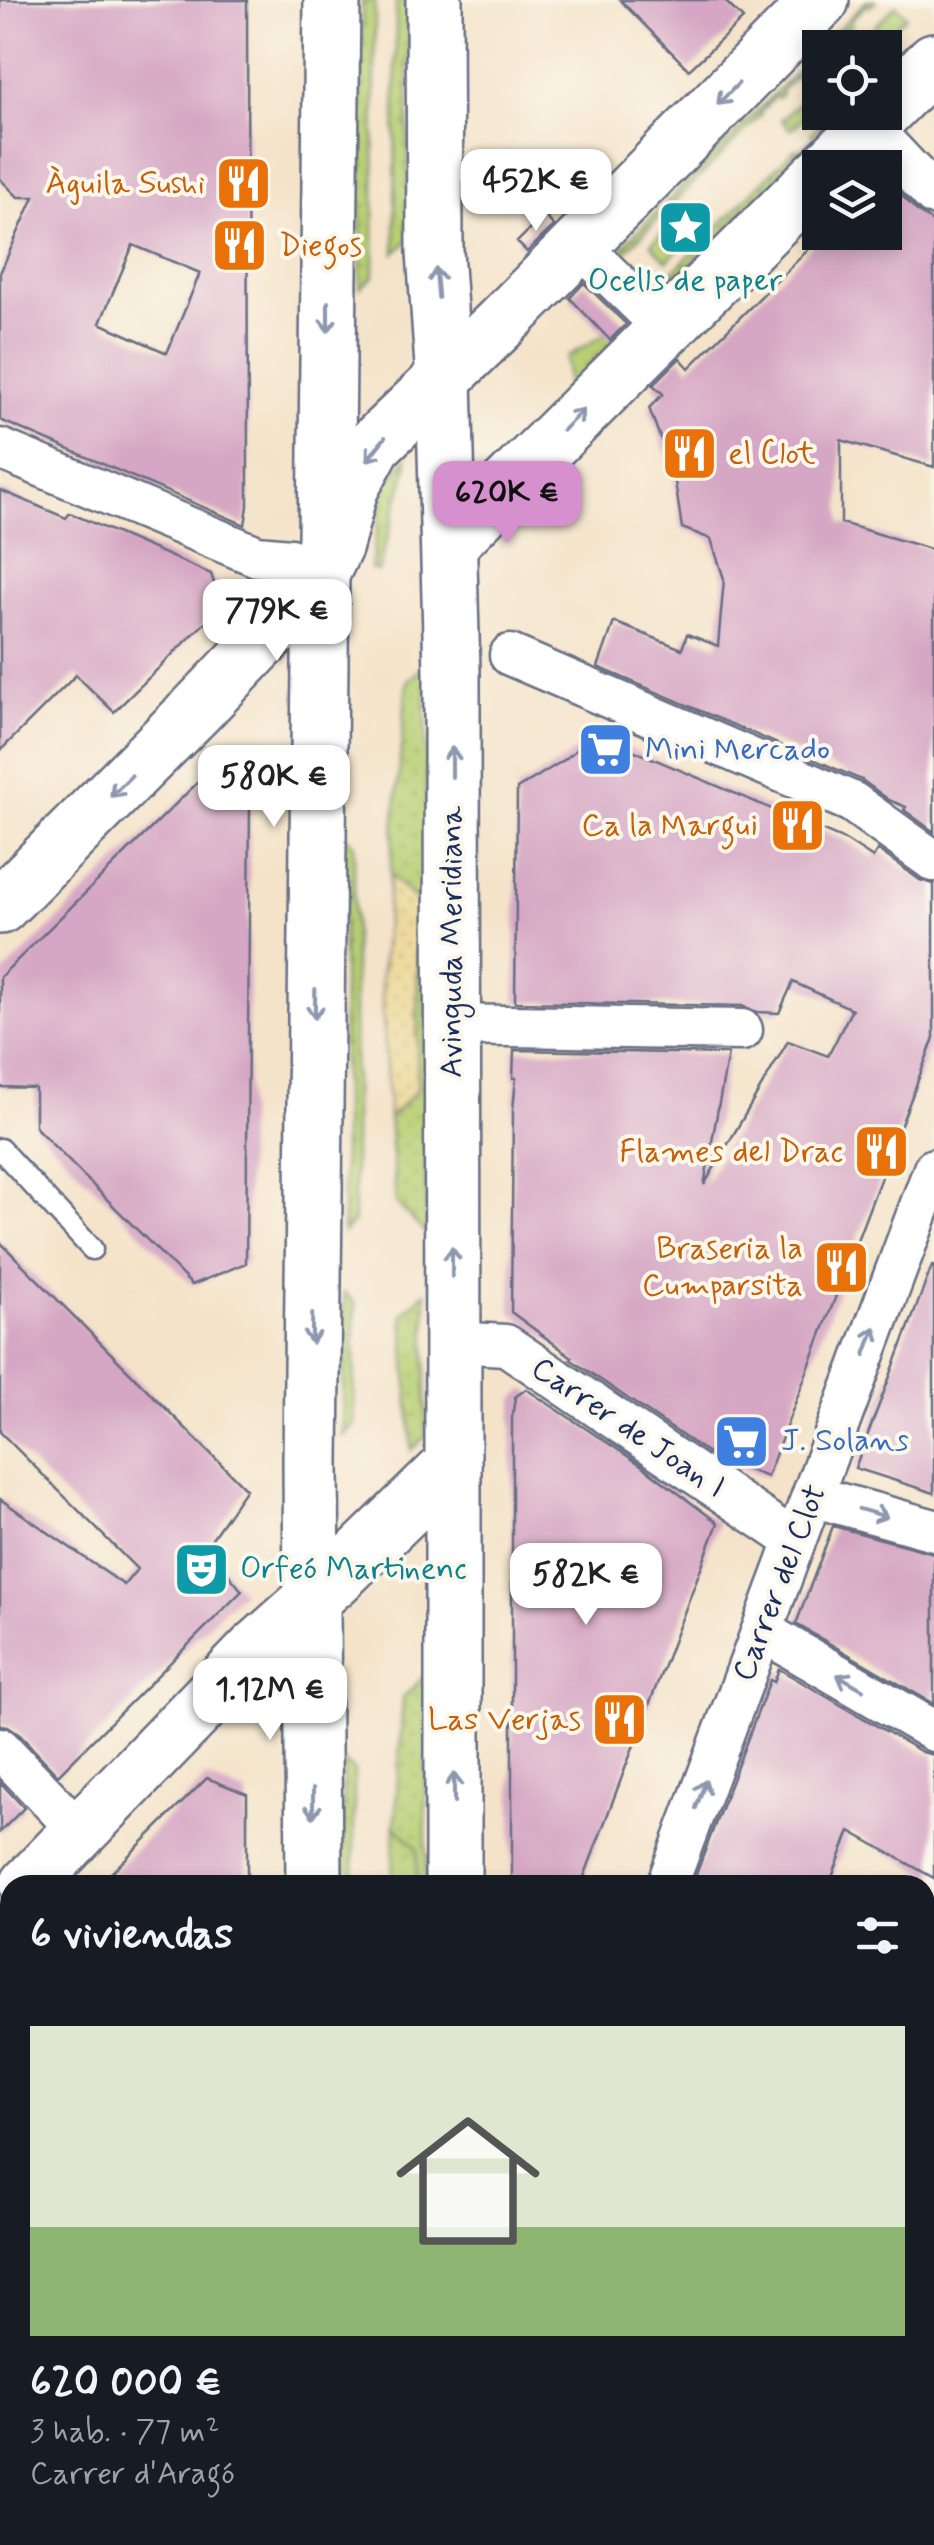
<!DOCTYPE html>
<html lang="es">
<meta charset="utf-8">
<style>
body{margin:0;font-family:Mynerve,sans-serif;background:#242831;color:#f1f3f6;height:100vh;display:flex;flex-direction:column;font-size:38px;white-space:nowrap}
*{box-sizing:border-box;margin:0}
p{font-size:32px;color:#9ea1a6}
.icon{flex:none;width:55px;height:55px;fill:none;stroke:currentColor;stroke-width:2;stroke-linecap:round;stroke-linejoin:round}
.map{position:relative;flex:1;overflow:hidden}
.sheet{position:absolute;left:0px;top:1875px;width:935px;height:670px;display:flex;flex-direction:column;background:#171b24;border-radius:30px 30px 0 0;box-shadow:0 5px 15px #0003}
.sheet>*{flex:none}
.tools{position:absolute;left:802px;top:30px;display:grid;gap:20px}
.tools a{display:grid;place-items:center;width:100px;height:100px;border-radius:0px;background:#171b24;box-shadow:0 5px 15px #0003;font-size:50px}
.price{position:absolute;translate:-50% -85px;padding:0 22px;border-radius:20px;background:#fff;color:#222;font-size:32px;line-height:65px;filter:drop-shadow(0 2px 5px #0008)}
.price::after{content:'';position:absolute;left:50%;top:60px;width:30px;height:22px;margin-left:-15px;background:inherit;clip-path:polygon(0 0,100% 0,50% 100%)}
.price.on{background:#d690ce;color:#111}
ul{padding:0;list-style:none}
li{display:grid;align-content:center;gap:20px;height:530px;padding:0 30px}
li+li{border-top:2px solid #363941}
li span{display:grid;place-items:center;height:310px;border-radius:0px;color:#555}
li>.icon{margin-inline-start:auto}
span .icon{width:180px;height:180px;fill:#fffc;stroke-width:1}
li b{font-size:42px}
h2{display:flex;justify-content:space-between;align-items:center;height:120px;padding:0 30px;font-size:42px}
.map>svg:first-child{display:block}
.grass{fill:url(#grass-dots);stroke:#6a7f68;stroke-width:2.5}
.sand{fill:url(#sand-dots);stroke:#84847e;stroke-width:2.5}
.park{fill:url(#park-crowns);stroke:#6a7f68;stroke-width:2.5}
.garden{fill:#b8cf73;stroke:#6a7f68;stroke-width:2.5}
.building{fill:#d6a7c4;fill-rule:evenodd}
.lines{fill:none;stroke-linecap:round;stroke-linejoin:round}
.lane-casing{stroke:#676e83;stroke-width:25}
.street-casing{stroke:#676e83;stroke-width:45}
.secondary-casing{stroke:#676e83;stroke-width:60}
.primary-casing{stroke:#676e83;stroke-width:60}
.lane{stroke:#fff;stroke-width:20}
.street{stroke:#fff;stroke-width:40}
.secondary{stroke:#fff;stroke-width:55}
.primary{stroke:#fff;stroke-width:55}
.oneway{stroke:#8d97ae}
.labels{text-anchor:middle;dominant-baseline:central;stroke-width:8;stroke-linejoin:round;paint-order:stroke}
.food-label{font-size:32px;fill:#c56008;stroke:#fbf7ec;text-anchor:end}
.culture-label{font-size:32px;fill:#0d838f;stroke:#fbf7ec}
.shop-label{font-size:32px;fill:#366cbe;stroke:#fbf7ec;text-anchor:start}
.street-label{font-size:32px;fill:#1b2f5e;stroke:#fbf7ec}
</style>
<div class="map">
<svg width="934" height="2545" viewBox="0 0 934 2545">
<defs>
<pattern id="grass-dots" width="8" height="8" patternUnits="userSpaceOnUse" patternTransform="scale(2.5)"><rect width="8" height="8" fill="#b8cf73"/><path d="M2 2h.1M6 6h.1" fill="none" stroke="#9eb266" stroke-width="1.8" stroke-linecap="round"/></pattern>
<pattern id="sand-dots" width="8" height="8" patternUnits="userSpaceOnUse" patternTransform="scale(2.5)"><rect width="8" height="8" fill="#eeda9e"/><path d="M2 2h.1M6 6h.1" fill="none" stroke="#ccbb8a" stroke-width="1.8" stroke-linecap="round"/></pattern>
<pattern id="park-crowns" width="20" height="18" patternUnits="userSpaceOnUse" patternTransform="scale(2.5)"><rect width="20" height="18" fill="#b8cf73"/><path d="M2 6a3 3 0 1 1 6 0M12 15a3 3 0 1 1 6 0" fill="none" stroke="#9eb266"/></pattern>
</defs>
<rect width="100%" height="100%" fill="#fbf7ec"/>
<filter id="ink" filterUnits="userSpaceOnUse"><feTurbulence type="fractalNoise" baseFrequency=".01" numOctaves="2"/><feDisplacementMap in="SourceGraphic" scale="20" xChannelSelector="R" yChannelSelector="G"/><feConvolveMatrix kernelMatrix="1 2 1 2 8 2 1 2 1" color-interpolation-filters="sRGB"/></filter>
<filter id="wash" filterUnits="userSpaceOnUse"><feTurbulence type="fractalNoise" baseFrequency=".0048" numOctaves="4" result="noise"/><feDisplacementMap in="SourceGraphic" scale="40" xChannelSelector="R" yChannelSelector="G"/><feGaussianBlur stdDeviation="2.25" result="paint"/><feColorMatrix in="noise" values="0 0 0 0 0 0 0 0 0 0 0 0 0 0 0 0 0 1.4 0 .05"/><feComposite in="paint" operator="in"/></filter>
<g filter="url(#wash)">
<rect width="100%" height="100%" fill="#f4e3c9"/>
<path class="grass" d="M362 0H375L374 276 360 288Z
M396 0H409L408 241 395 253Z
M867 0 876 1 869 7 866 5 850 21 852 25 845 31 842 28 827 44 829 47 820 48V51L805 66 807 70 799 77 796 76 781 91 782 94 778 98 775 96 760 113 761 115 611 266 607 262Z
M836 113H841L650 305 645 300 795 149 799 151 814 137 811 133 818 126 821 129Z
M673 222 689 239 667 261 651 244Z
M620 325 627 329 567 389V357Z
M407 458V468L378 571 371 569 383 491 388 479Z
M426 664V1234L396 1203 389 1118 417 1090 418 902 390 875 407 681Z
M343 834 354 844V1222L343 1233Z
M344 1292 355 1302 354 1425 343 1436Z
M426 1292V1436L412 1450 403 1314Z
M426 1675V1885H417V1848L395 1826 403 1698Z
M343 1761 354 1771V1885H344Z"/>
<path class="sand" d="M390 875 418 902 417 1090 389 1118 381 981Z"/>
<path class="park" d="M896 5 906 16 874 47H854Z
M820 81V102L791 130 781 120Z
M395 1826 417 1848V1885H392Z
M0 2300 10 2310V2535H233L243 2545H0Z"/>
<path class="garden" d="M925 2053 934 2057V2178L925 2174Z
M925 2184 934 2188V2309L925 2304Z"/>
<g id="blocks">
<path class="building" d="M0 0H247L248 506 245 525 0 420V273L34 197H18L0 179ZM133 245 200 273 167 353 100 323Z
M620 0H724L743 19 689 70Z
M885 178 917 211 934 223V467L841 440V523L934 550V832L904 810 906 807 889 800 862 780 598 667 614 622 682 649 687 634 718 646 724 579 711 539 682 528 674 475 649 408 663 394 653 385 680 358 689 368 826 232H885Z
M544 215 554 226 527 252 517 242Z
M584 283 626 324 610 340 570 298Z
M0 490 66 518 70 513 211 574 222 606 114 712 76 675 0 751Z
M595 734 847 841 873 858 878 850 920 880 934 884V1038L767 1477 715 1458 570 1359 572 1357 511 1312 513 1110 516 1078H513L514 1050 728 1054 704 1185 788 1041 828 1056 852 1009 793 982 779 1013 757 1012 742 1006 515 1002 517 789 564 760Z
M198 782 250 804 246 1263 192 1285 35 1127V1088L0 1087V977Z
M0 1242 246 1489 206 1547 242 1591 58 1775 17 1732 8 1726 0 1725V1499L124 1585 137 1569 0 1432Z
M932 1266H934V1493L855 1468Z
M526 1389 641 1465 718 1523 581 1885H512V1418L515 1397Z
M833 1526 934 1553V1704L796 1624Z
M779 1669 922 1752 934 1755V1878L850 1831 829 1885H692L770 1680 774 1682Z
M207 1778 247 1794V1885H99Z
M0 1782 24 1808 0 1832Z"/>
</g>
</g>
<g filter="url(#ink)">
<use href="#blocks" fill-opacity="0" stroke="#676e83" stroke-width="2.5"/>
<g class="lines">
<defs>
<path id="lane" d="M0 1149 92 1249"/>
<path id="street" d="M869 126 934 195
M578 244 665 329
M0 449 257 556 290 559
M510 655 852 802 934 861
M452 1025 742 1030
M452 1342 506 1345 795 1541
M812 1496 934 1530
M762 1631 934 1731
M0 1748 63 1814 77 1836
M667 1885 934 1169
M0 2230 10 2240"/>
<path id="secondary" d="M885 110 934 61
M827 168 883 112
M449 544 820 175
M453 1464V1885
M314 1885 311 1462 321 574 335 545 350 489 374 445 500 324 821 0
M316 2544V2535
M454 2545V2535"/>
<path id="primary" d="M0 906 197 709 290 612 321 574 326 540 332 0
M28 1885 254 1651 336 1578 453 1464 452 671 444 380 435 252 434 0"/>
</defs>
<use href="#lane" class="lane-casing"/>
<use href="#street" class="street-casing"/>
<use href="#secondary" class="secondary-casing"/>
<use href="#primary" class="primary-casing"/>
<use href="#lane" class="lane"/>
<use href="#street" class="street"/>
<use href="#secondary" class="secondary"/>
<use href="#primary" class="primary"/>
</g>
<defs><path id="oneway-shaft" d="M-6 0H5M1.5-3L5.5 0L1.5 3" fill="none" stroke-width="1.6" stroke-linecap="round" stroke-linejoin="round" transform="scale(2.5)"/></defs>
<g class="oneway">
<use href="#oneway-shaft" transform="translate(728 94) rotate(135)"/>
<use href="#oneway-shaft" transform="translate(437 283) rotate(-95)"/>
<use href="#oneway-shaft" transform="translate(328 317) rotate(90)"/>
<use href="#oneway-shaft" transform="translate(573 420) rotate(-45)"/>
<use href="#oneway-shaft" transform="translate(376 449) rotate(128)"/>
<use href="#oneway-shaft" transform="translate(452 762) rotate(-90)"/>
<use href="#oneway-shaft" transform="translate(121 786) rotate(135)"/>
<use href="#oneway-shaft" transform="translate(315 1004) rotate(91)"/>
<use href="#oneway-shaft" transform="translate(452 1262) rotate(-90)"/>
<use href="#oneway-shaft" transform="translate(312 1329) rotate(91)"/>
<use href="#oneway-shaft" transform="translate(870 1341) rotate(-70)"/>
<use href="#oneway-shaft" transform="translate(873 1513) rotate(16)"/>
<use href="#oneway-shaft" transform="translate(850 1682) rotate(-150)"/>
<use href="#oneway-shaft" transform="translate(454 1788) rotate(-90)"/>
<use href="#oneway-shaft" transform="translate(701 1794) rotate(-70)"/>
<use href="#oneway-shaft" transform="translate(313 1803) rotate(90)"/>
</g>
</g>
<defs>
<symbol id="restaurant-square" viewBox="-11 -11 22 22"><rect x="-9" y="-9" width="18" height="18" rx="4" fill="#e8710a" stroke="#fbf7ec"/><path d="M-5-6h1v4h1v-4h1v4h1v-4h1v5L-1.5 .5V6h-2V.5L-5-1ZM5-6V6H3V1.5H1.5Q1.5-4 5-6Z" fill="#fff"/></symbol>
<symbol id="sight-square" viewBox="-11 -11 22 22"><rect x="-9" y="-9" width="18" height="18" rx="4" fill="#0f9aa8" stroke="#fbf7ec"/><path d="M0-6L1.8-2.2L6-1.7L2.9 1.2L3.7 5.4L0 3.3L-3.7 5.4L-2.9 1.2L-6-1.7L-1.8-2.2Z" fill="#fff"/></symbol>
<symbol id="supermarket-square" viewBox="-11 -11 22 22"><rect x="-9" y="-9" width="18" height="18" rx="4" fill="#3f7fe0" stroke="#fbf7ec"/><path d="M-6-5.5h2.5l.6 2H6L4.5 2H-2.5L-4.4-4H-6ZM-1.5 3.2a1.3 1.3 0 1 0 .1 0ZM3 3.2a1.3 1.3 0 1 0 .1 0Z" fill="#fff"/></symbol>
<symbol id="theatre-square" viewBox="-11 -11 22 22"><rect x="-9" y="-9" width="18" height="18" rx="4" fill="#0f9aa8" stroke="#fbf7ec"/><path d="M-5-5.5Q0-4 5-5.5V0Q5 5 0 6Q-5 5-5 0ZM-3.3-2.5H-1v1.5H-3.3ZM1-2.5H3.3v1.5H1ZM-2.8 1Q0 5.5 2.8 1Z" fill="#fff"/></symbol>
</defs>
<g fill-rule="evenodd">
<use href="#restaurant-square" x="212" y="152" width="63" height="63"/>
<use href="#sight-square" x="654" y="196" width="63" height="63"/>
<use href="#restaurant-square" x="208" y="214" width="63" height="63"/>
<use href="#restaurant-square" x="658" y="422" width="63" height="63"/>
<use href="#supermarket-square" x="574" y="718" width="63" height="63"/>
<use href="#restaurant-square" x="766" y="794" width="63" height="63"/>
<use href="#restaurant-square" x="850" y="1120" width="63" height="63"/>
<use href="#restaurant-square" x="810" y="1236" width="63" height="63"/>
<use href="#supermarket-square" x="710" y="1410" width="63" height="63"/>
<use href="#theatre-square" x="170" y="1538" width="63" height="63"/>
<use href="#restaurant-square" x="588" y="1688" width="63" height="63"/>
</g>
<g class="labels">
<g class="food-label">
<text x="205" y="184">Àguila Sushi</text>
<text x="279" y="246" text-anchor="start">Diegos</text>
<text x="728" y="454" text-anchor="start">el Clot</text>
<text x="758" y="826">Ca la Margui</text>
<text x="843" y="1152">Flames del Drac</text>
<text x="803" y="1249">Braseria la<tspan x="803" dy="37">Cumparsita</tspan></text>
<text x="581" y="1720">Las Verjas</text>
</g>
<g class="culture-label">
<text x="685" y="281">Ocells de paper</text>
<text x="240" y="1569" text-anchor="start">Orfeó Martinenc</text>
</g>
<g class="shop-label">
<text x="645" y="750">Mini Mercado</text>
<text x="781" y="1441">J. Solans</text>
</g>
<g class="street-label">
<text transform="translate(452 942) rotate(-90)">Avinguda Meridiana</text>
<text transform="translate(628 1428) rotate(34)">Carrer de Joan I</text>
<text transform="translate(780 1583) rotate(-69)">Carrer del Clot</text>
</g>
</g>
</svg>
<div class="tools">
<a><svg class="icon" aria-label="locate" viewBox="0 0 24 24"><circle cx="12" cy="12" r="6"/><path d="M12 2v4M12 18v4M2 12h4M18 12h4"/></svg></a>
<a><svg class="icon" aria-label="layers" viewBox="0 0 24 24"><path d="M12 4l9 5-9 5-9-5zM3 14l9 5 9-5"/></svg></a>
</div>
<b class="price" style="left:536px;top:234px">452K €</b>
<b class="price on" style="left:507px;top:546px">620K €</b>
<b class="price" style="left:277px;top:664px">779K €</b>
<b class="price" style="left:274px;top:830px">580K €</b>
<b class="price" style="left:586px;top:1628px">582K €</b>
<b class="price" style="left:270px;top:1743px">1.12M €</b>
<section class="sheet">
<h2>6 viviendas<svg class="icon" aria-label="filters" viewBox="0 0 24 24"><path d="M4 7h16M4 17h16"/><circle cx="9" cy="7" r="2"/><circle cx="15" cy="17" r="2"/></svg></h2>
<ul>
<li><span style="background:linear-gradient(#dfe7d0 65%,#8fb573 0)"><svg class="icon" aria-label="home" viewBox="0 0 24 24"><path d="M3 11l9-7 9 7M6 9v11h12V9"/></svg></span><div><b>620 000 €</b><p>3 hab. · 77 m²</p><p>Carrer d'Aragó</p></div></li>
</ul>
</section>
</div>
